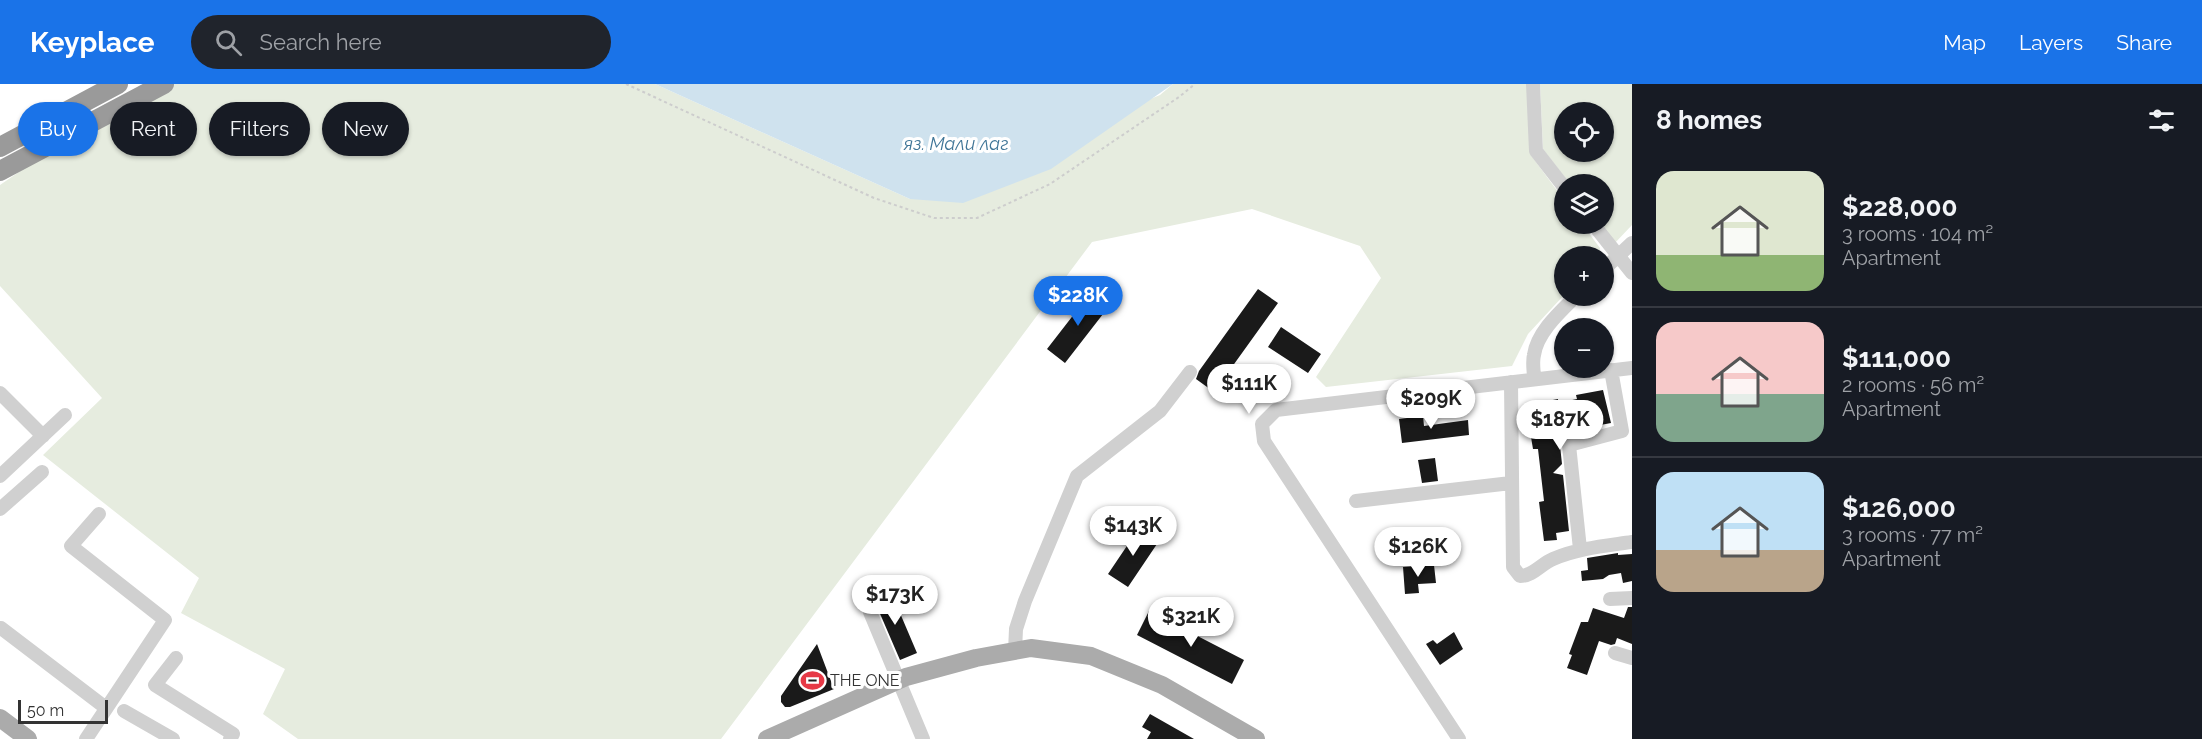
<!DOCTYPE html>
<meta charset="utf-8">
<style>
body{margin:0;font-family:Raleway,sans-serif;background:#20242c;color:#f1f3f6;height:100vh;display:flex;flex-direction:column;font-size:22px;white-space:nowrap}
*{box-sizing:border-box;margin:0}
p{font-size:20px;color:#9ea1a6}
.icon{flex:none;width:33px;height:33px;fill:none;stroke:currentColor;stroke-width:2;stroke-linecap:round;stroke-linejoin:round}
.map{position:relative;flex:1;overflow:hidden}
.details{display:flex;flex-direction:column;background:#171b24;width:570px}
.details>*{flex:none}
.top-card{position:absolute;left:18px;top:18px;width:570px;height:54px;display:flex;gap:12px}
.controls{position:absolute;left:1554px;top:18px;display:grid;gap:12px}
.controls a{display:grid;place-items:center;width:60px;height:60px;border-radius:50%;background:#171b24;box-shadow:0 2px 4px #0004;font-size:30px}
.scale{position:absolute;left:18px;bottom:15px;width:90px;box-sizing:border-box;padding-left:6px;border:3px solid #333;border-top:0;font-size:16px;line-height:21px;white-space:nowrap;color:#333;-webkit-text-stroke:4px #fff;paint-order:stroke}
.price{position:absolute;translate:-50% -51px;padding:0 14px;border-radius:21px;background:#fff;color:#222;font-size:20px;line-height:39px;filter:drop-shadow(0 2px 3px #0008)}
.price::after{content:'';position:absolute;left:50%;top:36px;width:18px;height:14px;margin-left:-9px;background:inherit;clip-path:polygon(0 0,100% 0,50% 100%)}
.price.current{background:#1a73e8;color:#fff}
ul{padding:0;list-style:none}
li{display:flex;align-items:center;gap:18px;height:150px;padding:0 24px}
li+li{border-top:2px solid #363941}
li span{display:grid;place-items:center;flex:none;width:168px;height:120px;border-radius:18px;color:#555}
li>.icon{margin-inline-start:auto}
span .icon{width:72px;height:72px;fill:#fffc;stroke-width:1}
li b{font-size:26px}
h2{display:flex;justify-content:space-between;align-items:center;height:72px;padding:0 24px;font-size:26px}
.tag{padding:0 21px;border-radius:27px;background:#171b24;box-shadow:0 2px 4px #0004;font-size:21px;line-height:54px}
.tag.current{background:#1a73e8;color:#fff}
header{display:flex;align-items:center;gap:36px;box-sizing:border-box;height:84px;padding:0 30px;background:#1a73e8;color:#fff}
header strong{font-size:28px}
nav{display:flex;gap:33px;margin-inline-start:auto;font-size:21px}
.search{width:420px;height:54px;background:#20242c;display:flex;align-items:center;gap:15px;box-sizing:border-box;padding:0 21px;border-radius:33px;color:#9ea1a6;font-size:22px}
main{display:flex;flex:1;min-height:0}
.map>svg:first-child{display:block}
.green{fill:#e6ecdf;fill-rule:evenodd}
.water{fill:#cfe2ee}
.building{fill:#1a1a1a}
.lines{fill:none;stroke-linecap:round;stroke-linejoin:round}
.path{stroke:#cdcdcd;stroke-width:2;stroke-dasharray:3 3;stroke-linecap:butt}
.minor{stroke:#d0d0d0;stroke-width:14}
.major{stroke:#ababab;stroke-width:18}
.highway{stroke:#9a9a9a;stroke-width:20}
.labels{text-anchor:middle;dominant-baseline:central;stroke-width:6;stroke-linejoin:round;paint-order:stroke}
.poi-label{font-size:16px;fill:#333;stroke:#fff;text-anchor:start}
.water-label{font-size:18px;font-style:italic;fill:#3f7597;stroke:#fff}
</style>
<header>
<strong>Keyplace</strong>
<div class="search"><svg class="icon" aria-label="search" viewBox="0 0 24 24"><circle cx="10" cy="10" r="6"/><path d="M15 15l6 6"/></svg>Search here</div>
<nav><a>Map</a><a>Layers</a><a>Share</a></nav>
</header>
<main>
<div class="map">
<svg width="1632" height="655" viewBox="0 0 1632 655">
<rect width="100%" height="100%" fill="#fff"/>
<path class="green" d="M173 0H655L910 115 1160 11 1173 0H1528L1530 70 1564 116V140H1582L1600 164 1599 172H1564V211L1528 250 1512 282 1326 303 1316 293 1381 194 1360 162 1252 125 1092 158 721 655H298L263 630 285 585 181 529 199 494 43 371 102 314 0 202V101L51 66Z
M1540 0H1632V141L1614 160 1599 140H1604V100H1570L1543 65ZM1564 28H1604V68H1564Z"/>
<path class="water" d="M655 0H1173L1051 85 963 119 910 115Z"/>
<path class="building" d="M1258 205 1278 219 1214 308 1196 295 1199 287Z
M1092 207 1110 221 1065 279 1047 265Z
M1281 243 1321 270 1308 289 1268 263Z
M1603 306 1611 339 1590 343V337L1558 343 1562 380 1553 389 1563 391 1569 447 1556 449 1557 456 1544 457 1539 418 1544 417 1538 365H1533L1528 335 1535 334 1532 320 1558 315V319L1577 315 1576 311Z
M1423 332 1424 342 1468 336 1469 351 1402 359 1399 335Z
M1435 374 1438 397 1422 399 1418 376Z
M1139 444 1159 457 1128 503 1108 490Z
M1618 469V471L1632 470V497L1623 499 1621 489 1609 491 1603 495 1582 497 1581 487 1588 486 1587 474Z
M1434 481 1436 499 1418 500 1419 509 1405 510 1403 483Z
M891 508 917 569 900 576 878 525 869 518Z
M1628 523H1632V560L1617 554 1615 560 1611 561 1599 557 1587 591 1567 584 1572 571 1569 570 1581 538H1588L1593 524 1624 534Z
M1149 527 1244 576 1232 600 1137 551Z
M1454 548 1463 565 1440 581 1426 560 1433 556 1437 560Z
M817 560 834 605 790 623H785L781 618V612Z
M1150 630 1194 655H1147L1151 648 1142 643Z"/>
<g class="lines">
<path class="path" d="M626 0 874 114 934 134H977L1050 100 1179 13 1195 0"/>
<path class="minor" d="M1533 0 1536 67 1564 103
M1593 140 1632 189
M1604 185 1632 159
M1534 295C1534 287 1532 278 1534 271 1537 248 1561 227 1576 212
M1511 298 1513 483 1520 492C1533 492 1541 480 1553 475 1579 464 1605 462 1632 458
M0 309 43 352
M0 392 65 331
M1356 417 1511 399
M0 425 42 388
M1580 465 1569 361 1622 347 1611 286
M1610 515 1632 514
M870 528 923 655
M1 544 106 624
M1015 567 1016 545 1025 517 1077 392 1160 327 1190 288
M1615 569 1632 574
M176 574 155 601 233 650 230 655
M124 627 173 655
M86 655 165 536 71 462 99 430
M1459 655 1264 357 1262 340 1276 326 1632 284"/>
<path class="major" d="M0 634 28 655
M767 655 906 593 976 574 1031 564 1091 572 1162 601 1256 655"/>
<path class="highway" d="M0 63 118 0
M0 87 164 0"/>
</g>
<defs>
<symbol id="stadium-bare" viewBox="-9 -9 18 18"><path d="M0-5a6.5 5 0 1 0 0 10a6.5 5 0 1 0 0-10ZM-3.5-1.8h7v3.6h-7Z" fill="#e63946" stroke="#fff" stroke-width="2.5" paint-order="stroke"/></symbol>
</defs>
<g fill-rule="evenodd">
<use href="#stadium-bare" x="796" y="580" width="33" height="33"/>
</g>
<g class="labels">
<g class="poi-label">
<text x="830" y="596">THE ONE</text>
</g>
<g class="water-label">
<text x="956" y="59">яз. Мали лаг</text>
</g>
</g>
</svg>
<div class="controls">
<a><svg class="icon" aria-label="locate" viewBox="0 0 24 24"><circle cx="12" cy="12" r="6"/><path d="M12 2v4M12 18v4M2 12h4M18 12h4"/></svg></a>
<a><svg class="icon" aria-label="layers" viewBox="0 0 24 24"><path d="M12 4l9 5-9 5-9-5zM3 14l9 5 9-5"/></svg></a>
<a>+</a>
<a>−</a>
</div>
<div class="scale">50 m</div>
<b class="price current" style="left:1078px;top:243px">$228K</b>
<b class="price" style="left:1249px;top:331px">$111K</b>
<b class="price" style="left:1431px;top:346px">$209K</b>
<b class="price" style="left:1560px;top:367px">$187K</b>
<b class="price" style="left:1133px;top:473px">$143K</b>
<b class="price" style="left:1418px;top:494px">$126K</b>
<b class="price" style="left:895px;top:542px">$173K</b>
<b class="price" style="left:1191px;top:564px">$321K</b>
<div class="top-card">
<a class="tag current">Buy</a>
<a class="tag">Rent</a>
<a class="tag">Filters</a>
<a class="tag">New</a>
</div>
</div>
<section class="details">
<h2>8 homes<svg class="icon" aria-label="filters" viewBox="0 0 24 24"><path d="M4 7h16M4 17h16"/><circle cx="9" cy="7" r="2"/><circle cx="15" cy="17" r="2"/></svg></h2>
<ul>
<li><span style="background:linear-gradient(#dfe7d0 70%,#8fb573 0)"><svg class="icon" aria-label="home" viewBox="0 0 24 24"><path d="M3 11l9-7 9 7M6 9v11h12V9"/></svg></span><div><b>$228,000</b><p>3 rooms · 104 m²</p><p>Apartment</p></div></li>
<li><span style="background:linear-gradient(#f6c9c9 60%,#7fa58c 0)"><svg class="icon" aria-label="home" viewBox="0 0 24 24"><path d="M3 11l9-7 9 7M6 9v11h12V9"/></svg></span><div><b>$111,000</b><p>2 rooms · 56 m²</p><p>Apartment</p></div></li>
<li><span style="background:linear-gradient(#bfe0f5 65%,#b9a48a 0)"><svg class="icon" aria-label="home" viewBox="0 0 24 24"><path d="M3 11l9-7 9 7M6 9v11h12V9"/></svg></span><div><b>$126,000</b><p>3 rooms · 77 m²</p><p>Apartment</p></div></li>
</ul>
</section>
</main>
